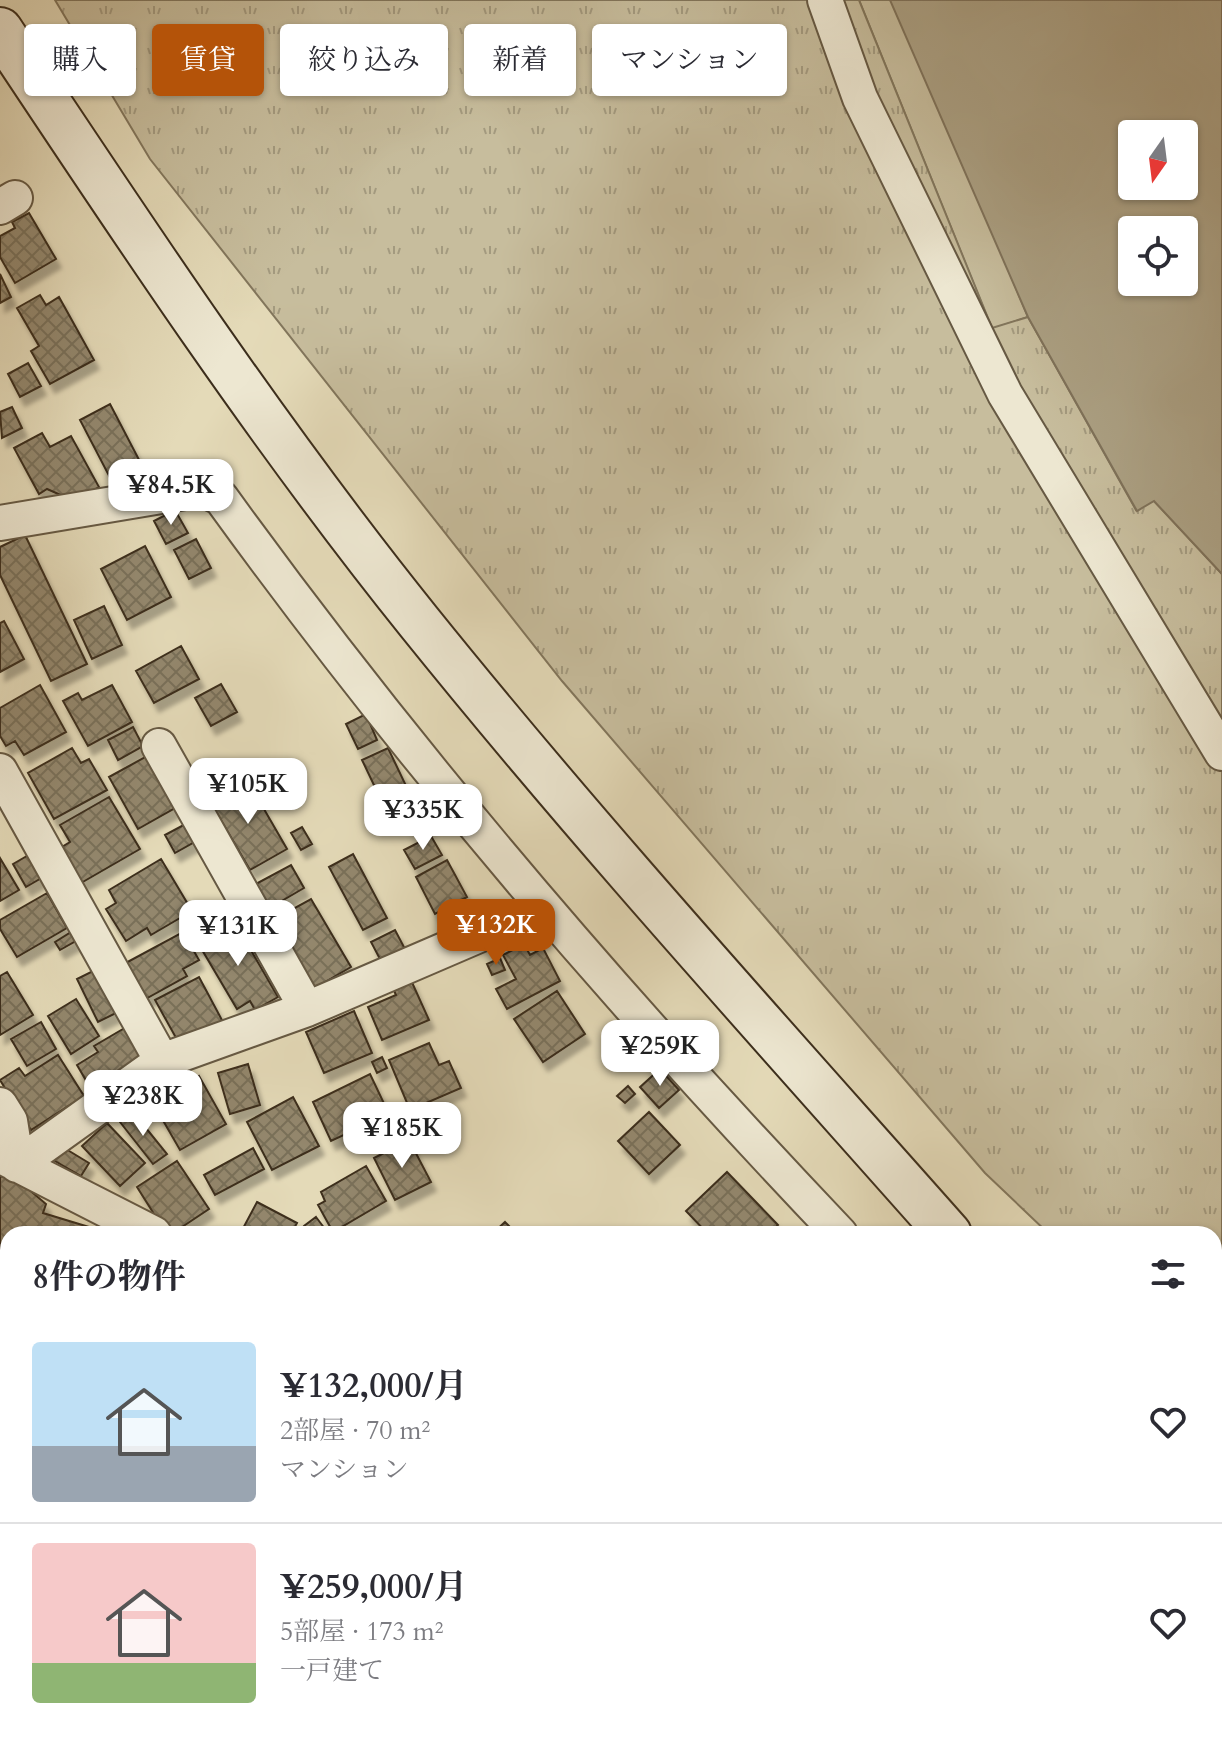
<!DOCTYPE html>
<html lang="ja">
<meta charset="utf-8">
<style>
body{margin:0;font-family:Cardo,"Noto Serif JP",serif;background:#f2f2f3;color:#2b2b33;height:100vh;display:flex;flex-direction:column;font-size:30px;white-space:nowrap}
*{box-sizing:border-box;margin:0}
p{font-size:26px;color:#7c7c81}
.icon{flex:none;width:44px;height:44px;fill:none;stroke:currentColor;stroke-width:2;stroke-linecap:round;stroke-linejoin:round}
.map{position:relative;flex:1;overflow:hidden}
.panel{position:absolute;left:0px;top:1226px;width:1222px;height:514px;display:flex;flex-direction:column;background:#fff;border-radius:24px 24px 0 0;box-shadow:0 2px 6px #0004}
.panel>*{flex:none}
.top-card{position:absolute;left:24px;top:24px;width:800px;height:72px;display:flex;gap:16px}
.needle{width:52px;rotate:194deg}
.controls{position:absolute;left:1118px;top:120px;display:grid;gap:16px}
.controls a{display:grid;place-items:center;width:80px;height:80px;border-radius:8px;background:#fff;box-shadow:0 2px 6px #0004;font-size:40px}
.price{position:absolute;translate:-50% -68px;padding:0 18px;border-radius:16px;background:#fff;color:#222;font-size:26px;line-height:52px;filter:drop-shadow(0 2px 4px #0008)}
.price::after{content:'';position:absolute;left:50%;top:48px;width:24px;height:18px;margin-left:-12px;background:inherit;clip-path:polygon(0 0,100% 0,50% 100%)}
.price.selected{background:#b45309;color:#fff}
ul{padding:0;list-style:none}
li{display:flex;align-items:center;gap:24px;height:200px;padding:0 32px}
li+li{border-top:2px solid #e1e1e2}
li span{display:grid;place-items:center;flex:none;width:224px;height:160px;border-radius:8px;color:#555}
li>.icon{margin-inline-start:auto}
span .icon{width:96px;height:96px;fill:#fffc;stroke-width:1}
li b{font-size:34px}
h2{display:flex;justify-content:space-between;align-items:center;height:96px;padding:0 32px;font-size:34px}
.chip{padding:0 28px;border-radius:8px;background:#fff;box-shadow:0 2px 6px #0004;font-size:28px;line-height:72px}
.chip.selected{background:#b45309;color:#fff}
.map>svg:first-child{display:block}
.grass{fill:#c7bd9d;stroke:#82765c;stroke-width:2}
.park{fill:url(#park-tufts);stroke:#82765c;stroke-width:2}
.water{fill:#aba083;stroke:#7f725a;stroke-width:2;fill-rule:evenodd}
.building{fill:url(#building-cross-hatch);stroke:#3c2e1c;stroke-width:2;filter:url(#shadow)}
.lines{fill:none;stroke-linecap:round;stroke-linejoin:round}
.street-casing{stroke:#665943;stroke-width:38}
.secondary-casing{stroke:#3c2e1c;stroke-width:48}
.street{stroke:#ede7d1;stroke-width:34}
.secondary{stroke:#ede7d1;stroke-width:44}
</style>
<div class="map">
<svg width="1222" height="1739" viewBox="0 0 1222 1739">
<defs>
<pattern id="park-tufts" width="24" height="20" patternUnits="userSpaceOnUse" patternTransform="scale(2)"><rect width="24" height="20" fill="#c7bd9d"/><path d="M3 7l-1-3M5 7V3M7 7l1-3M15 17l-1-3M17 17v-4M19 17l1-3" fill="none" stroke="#a39a7f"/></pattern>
<pattern id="building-cross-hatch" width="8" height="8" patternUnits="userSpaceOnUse" patternTransform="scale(2)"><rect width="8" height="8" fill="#93876d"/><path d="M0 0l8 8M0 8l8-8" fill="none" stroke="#796f59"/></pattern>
<filter id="shadow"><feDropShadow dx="5" dy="9" stdDeviation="2" flood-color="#0004"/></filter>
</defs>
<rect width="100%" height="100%" fill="#e4dab8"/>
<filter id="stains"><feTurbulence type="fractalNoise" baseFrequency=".0025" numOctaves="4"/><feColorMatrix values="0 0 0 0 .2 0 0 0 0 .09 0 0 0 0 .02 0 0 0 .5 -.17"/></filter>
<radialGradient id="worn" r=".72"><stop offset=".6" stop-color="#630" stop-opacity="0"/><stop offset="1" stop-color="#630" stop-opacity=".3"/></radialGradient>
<path class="grass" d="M859 0H895L1028 317 992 329Z"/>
<path class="park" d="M55 0H859L992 328 1028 317 1136 510 1153 500 1222 574V1397L1214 1389V1234H1049L985 1173 562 681 150 159Z"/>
<path class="water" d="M890 0H1222V574L1154 501 1137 511 1028 317ZM1132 134H1184V186H1132ZM1132 230H1184V282H1132Z"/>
<path class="building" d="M29 213 56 259 15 283 0 257V236L15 228 12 222Z
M0 274 11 297 0 303Z
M40 295 46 305 59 297 94 360 50 384 31 351 39 346 17 308Z
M28 363 41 386 20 397 8 374Z
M110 404 148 477 118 493 80 420Z
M12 407 22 428 2 438 0 412Z
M42 433 50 447 71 436 99 487 74 501 47 489 39 494 14 448Z
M175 510 188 533 166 544 154 521Z
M25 535 87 664 51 681 0 575V547Z
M196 539 211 568 189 579 174 550Z
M145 546 171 597 127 620 101 569Z
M104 606 122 645 92 659 74 620Z
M4 621 24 659 0 672V623Z
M181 646 199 679 154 703 136 671Z
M221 684 237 712 211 726 195 698Z
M40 685 66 732 24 755 15 741 6 746 0 736V708Z
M112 685 132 722 88 746 63 701 78 693 82 700Z
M366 714 377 740 358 749 346 724Z
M133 727 143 746 118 760 108 740Z
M72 748 81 763 89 759 107 790 54 819 28 773Z
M388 748 408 790 382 802 362 760Z
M147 756 175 808 138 829 109 777Z
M231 785 238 798 253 790 287 849 250 870 208 798Z
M109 797 140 849 81 883 60 848 70 842 60 825Z
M189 822 198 840 175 853 165 835Z
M302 827 312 844 301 850 291 833Z
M431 836 442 855 415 869 404 850Z
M32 853 45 876 26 887 13 864Z
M353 854 387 918 363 930 329 867Z
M0 858 19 890 0 901Z
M161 859 192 911 151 935 147 928 126 941 106 909 116 903 109 890Z
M447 860 467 897 435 914 416 877Z
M291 865 304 888 268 909 254 885Z
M47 893 67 928 17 957 0 929V920Z
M311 899 351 967 313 989 273 920Z
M472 907 481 923 470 929 460 913Z
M234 921 278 997 255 1010 250 1001 237 1009 198 943Z
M76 929 81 938 60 950 55 942Z
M395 930 405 949 381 961 371 942Z
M183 932 199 960 183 969 187 976 142 1001 122 965Z
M524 944 530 955 543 948 560 981 507 1009 496 989 516 979 503 955Z
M500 958 505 970 492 975 487 964Z
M101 967 122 1010 98 1022 77 979Z
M7 972 33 1015 0 1035V976Z
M199 977 223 1022 180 1045 155 1000Z
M410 978 429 1020 382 1040 368 1007 396 995 392 986Z
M557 991 585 1034 543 1062 514 1019Z
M76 999 99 1036 71 1054 48 1016Z
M354 1011 372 1053 324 1073 306 1032Z
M41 1022 56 1049 27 1066 11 1039Z
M128 1026 146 1056 91 1089 77 1065 98 1052 94 1046Z
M429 1043 439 1065 449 1061 461 1088 410 1110 389 1060Z
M58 1055 84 1096 31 1130 0 1080 19 1068 25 1076Z
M382 1057 387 1068 377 1073 372 1062Z
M248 1064 260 1105 230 1114 218 1073Z
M660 1069 679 1090 659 1108 640 1087Z
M370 1074 389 1114 331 1141 313 1102Z
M199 1076 226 1124 180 1150 153 1103Z
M628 1086 635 1094 625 1103 617 1096Z
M293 1097 319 1146 272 1170 247 1122Z
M133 1112 167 1154 153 1164 120 1122Z
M649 1112 680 1145 649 1174 618 1141Z
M107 1123 145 1163 120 1186 82 1146Z
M409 1140 431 1182 395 1200 374 1158Z
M56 1143 89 1163 81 1176 48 1157Z
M253 1148 264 1169 215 1195 204 1175Z
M177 1161 209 1209 179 1229 161 1225 137 1187Z
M366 1166 386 1201 333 1232 318 1205 325 1201 321 1192Z
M727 1172 778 1225 768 1234H708L686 1211Z
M0 1176 20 1182 46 1204 43 1213 112 1234H8V1275L0 1273Z
M257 1202 297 1223 291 1234H240Z
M316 1217 328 1233 298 1234 304 1226Z
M505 1222 517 1234H492Z
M0 1361 8 1374V1386L0 1391Z
M8 1417V1473L0 1478V1422Z
M0 1611 8 1625V1645L0 1650Z
M8 1656V1704L0 1709V1661Z
M28 1732H70L54 1739H31Z
M87 1732H164L168 1738 84 1739 82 1735Z
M476 1732H536L531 1739H471Z
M660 1732H759L754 1739H658Z
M837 1732H864L874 1739H832Z
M973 1732H1024L1013 1739H972L969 1735Z
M1038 1732H1068L1073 1739H1028Z"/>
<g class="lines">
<defs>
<path id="street" d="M825 0 860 98 1005 394 1222 753
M0 207 15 198
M0 523 203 489 221 498C409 758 619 1002 840 1234
M159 746 307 1009
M0 771 162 1061
M0 1105 10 1121 17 1165 162 1061 307 1009 544 907
M1 1156 154 1234
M0 1504 8 1499
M0 1533 8 1546
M304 1732 309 1739
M930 1732 935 1739
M1203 1732 1208 1739
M436 1739 439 1732
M776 1739 781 1732"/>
<path id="secondary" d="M0 30C134 232 267 433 419 622 588 832 770 1032 949 1234
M0 1315 8 1317
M1214 1517 1222 1525
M1214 1675 1222 1673"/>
</defs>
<use href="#street" class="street-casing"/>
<use href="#secondary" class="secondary-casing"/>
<use href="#street" class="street"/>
<use href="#secondary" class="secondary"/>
</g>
<rect width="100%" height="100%" filter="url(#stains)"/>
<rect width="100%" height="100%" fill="url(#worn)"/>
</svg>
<div class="controls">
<a><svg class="needle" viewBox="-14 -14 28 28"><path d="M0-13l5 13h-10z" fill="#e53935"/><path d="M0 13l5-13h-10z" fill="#7c7c81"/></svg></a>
<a><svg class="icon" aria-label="locate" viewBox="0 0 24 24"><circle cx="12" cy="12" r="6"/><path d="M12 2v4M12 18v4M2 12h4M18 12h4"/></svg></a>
</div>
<b class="price" style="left:171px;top:527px">¥84.5K</b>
<b class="price" style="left:248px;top:826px">¥105K</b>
<b class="price" style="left:423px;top:852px">¥335K</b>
<b class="price selected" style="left:496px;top:967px">¥132K</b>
<b class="price" style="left:238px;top:968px">¥131K</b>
<b class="price" style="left:660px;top:1088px">¥259K</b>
<b class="price" style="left:143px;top:1138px">¥238K</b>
<b class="price" style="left:402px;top:1170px">¥185K</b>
<div class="top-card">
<a class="chip">購入</a>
<a class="chip selected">賃貸</a>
<a class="chip">絞り込み</a>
<a class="chip">新着</a>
<a class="chip">マンション</a>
</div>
<section class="panel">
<h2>8件の物件<svg class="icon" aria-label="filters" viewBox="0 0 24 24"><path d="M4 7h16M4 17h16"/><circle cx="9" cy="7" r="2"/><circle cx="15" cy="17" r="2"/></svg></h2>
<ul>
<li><span style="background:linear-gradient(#bfe0f5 65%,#9aa5b1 0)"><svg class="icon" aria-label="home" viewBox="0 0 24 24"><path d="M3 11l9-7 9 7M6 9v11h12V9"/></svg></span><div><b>¥132,000/月</b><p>2部屋 · 70 m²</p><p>マンション</p></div><svg class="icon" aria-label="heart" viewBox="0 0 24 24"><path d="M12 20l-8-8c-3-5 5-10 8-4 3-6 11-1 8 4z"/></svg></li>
<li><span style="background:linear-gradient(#f6c9c9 75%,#8fb573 0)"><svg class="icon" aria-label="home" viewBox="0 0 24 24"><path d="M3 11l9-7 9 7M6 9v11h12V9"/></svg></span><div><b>¥259,000/月</b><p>5部屋 · 173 m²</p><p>一戸建て</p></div><svg class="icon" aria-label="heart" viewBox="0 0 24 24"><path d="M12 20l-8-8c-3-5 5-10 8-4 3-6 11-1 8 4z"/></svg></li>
</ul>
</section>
</div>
